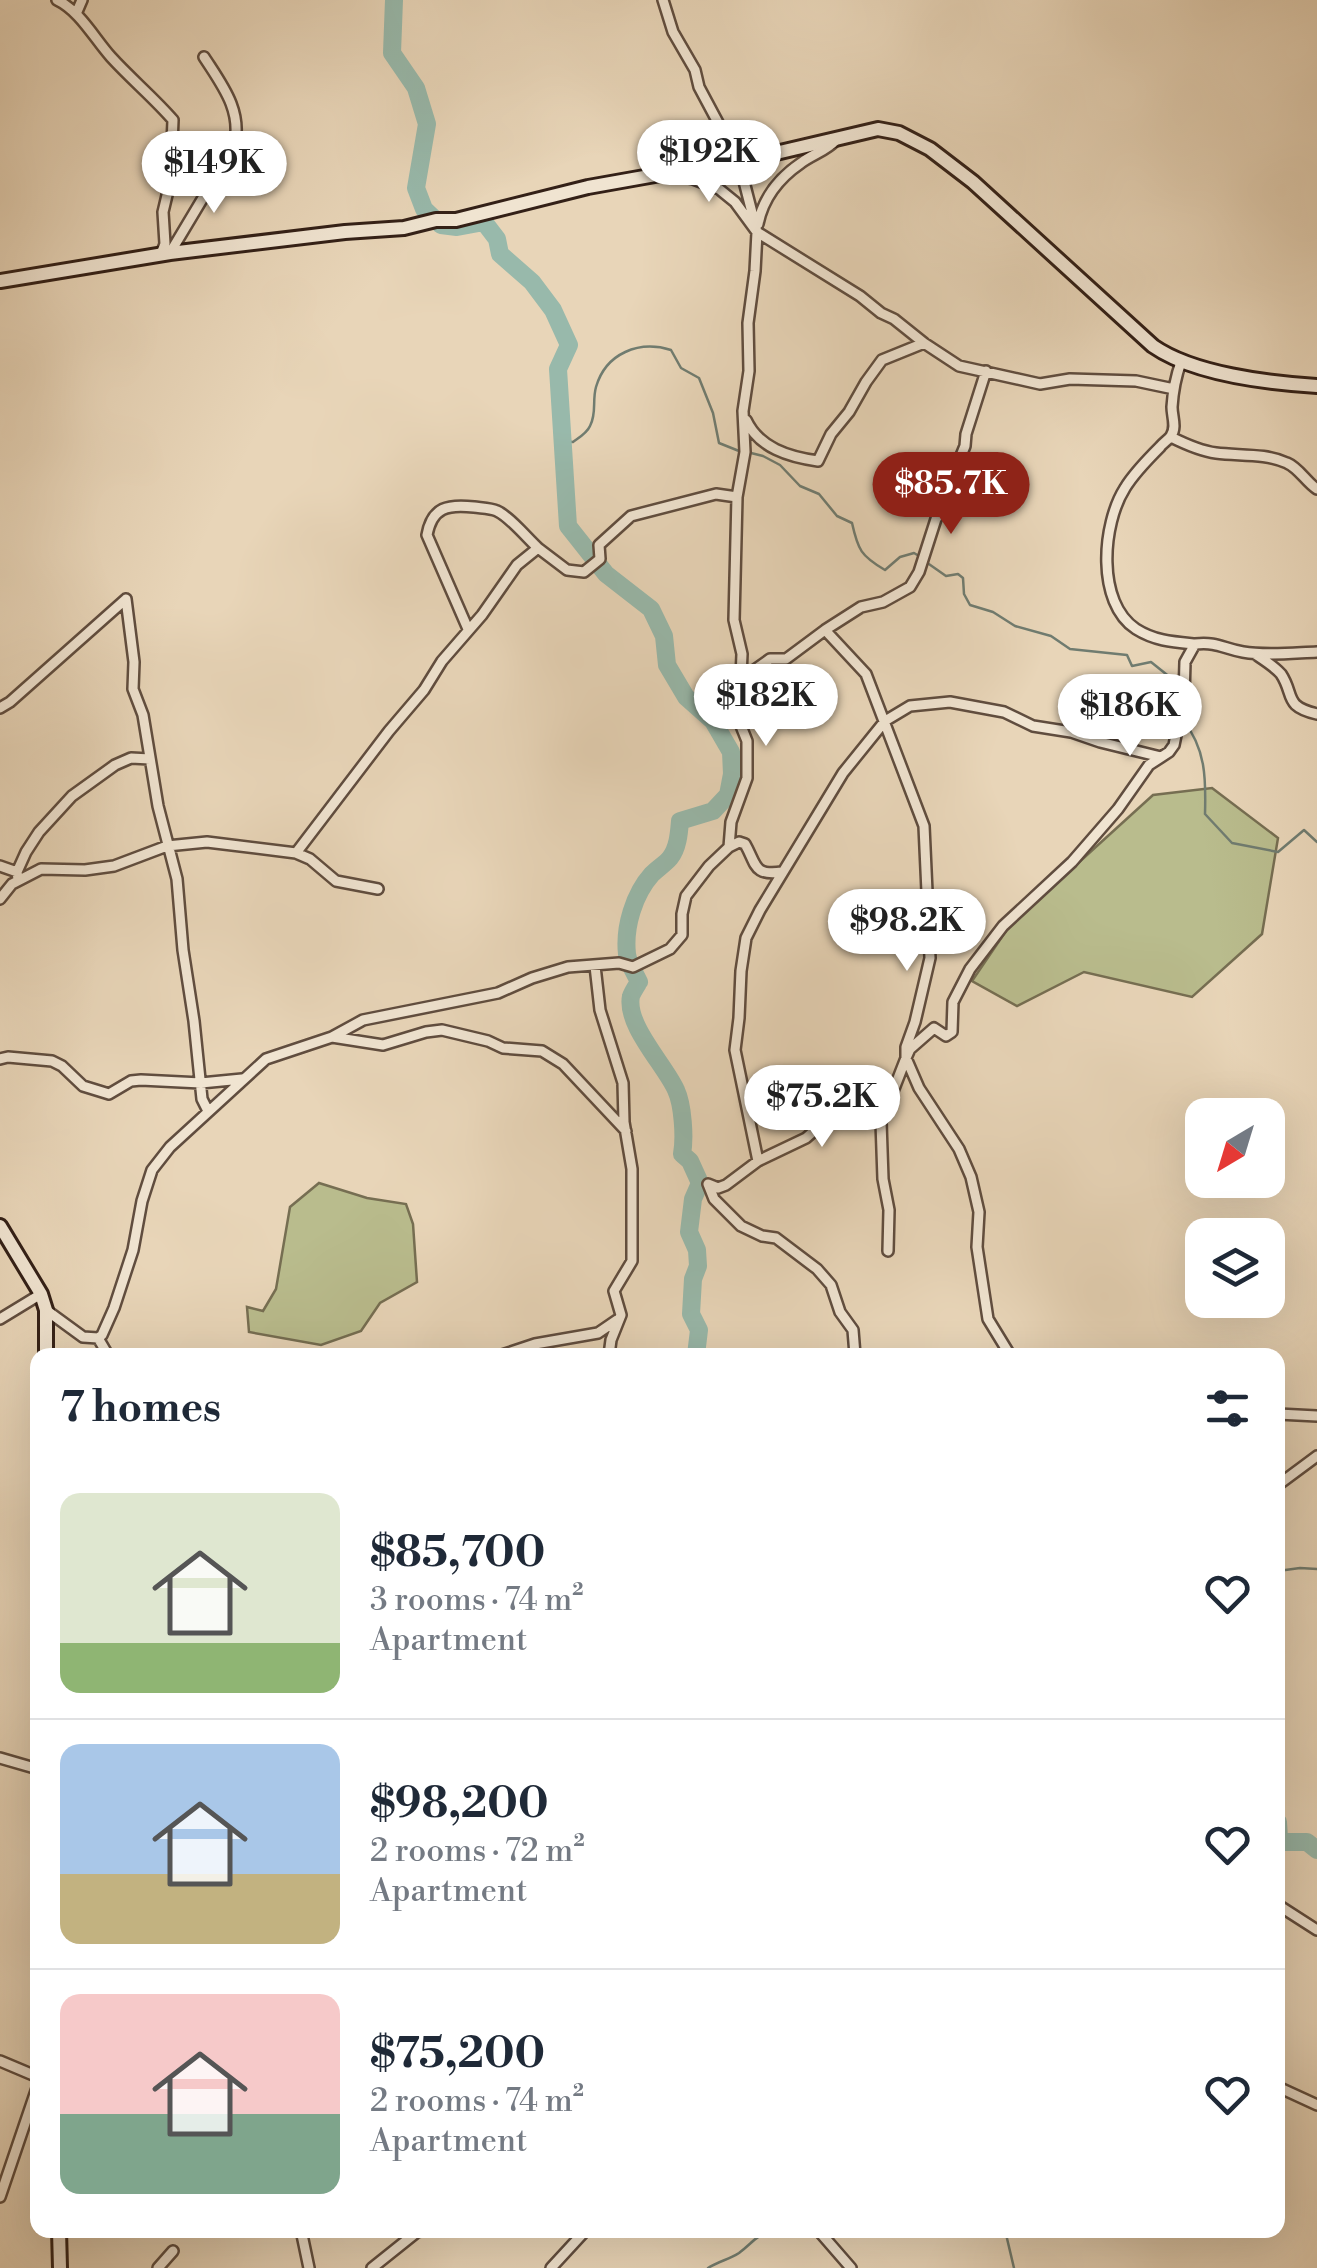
<!DOCTYPE html>
<meta charset="utf-8">
<style>
body{margin:0;font-family:"Libre Bodoni",serif;background:#f6f6f7;color:#1f2937;height:100vh;display:flex;flex-direction:column;font-size:38px;white-space:nowrap}
*{box-sizing:border-box;margin:0}
p{font-size:32px;color:#747a83}
.icon{flex:none;width:55px;height:55px;fill:none;stroke:currentColor;stroke-width:2;stroke-linecap:round;stroke-linejoin:round}
.map{position:relative;flex:1;overflow:hidden}
.side{position:absolute;left:30px;top:1348px;width:1255px;height:890px;display:flex;flex-direction:column;background:#fff;border-radius:20px;box-shadow:0 10px 40px #0002}
.side>*{flex:none}
.needle{width:65px;rotate:218deg}
.fabs{position:absolute;left:1185px;top:1098px;display:grid;gap:20px}
.fabs a{display:grid;place-items:center;width:100px;height:100px;border-radius:20px;background:#fff;box-shadow:0 10px 40px #0002;font-size:50px}
.price{position:absolute;translate:-50% -85px;padding:0 22px;border-radius:35px;background:#fff;color:#222;font-size:32px;line-height:65px;filter:drop-shadow(0 2px 5px #0008)}
.price::after{content:'';position:absolute;left:50%;top:60px;width:30px;height:22px;margin-left:-15px;background:inherit;clip-path:polygon(0 0,100% 0,50% 100%)}
.price.active{background:#8f2418;color:#fff}
ul{padding:0;list-style:none}
li{display:flex;align-items:center;gap:30px;height:250px;padding:0 30px}
li+li{border-top:2px solid #e0e1e3}
li span{display:grid;place-items:center;flex:none;width:280px;height:200px;border-radius:20px;color:#555}
li>.icon{margin-inline-start:auto}
span .icon{width:120px;height:120px;fill:#fffc;stroke-width:1}
li b{font-size:42px}
h2{display:flex;justify-content:space-between;align-items:center;height:120px;padding:0 30px;font-size:42px}
.map>svg:first-child{display:block}
.green{fill:#b9bc8d;stroke:#766e52;stroke-width:2.5}
.lines{fill:none;stroke-linecap:round;stroke-linejoin:round}
.stream{stroke:#707c70;stroke-width:2.5}
.river{stroke:#98b9ab;stroke-width:18}
.street-casing{stroke:#604d3f;stroke-width:14}
.secondary-casing{stroke:#332017;stroke-width:18}
.street{stroke:#f0e4d1;stroke-width:9}
.secondary{stroke:#f0e4d1;stroke-width:12}
</style>
<div class="map">
<svg width="1317" height="2268" viewBox="0 0 1317 2268">
<rect width="100%" height="100%" fill="#e8d5b8"/>
<filter id="stains"><feTurbulence type="fractalNoise" baseFrequency=".002" numOctaves="4"/><feColorMatrix values="0 0 0 0 .2 0 0 0 0 .09 0 0 0 0 .02 0 0 0 .5 -.17"/></filter>
<radialGradient id="worn" r=".72"><stop offset=".6" stop-color="#630" stop-opacity="0"/><stop offset="1" stop-color="#630" stop-opacity=".3"/></radialGradient>
<path class="green" d="M1212 788 1278 838 1262 934 1192 997 1084 972 1017 1006 972 981 1010 925 1153 795Z
M319 1183 367 1198 406 1204 413 1224 417 1282 380 1303 361 1331 321 1345 249 1332 247 1307 263 1311 276 1289 290 1207Z"/>
<g class="lines">
<path class="stream" d="M561 441 573 442C580 437 587 433 590 426 597 413 592 401 596 387 606 353 639 340 671 350L681 368 699 378 713 413 719 443 739 451
M747 452 763 456 780 465 800 486 819 494 837 516 852 523C858 550 861 556 885 570L900 557 914 553 919 556
M926 562 946 576 958 574 963 578 964 594 970 605 993 612 1015 626 1051 636 1070 649 1127 655 1132 666 1151 662 1171 678 1172 690 1166 699 1178 714
M1183 720C1206 749 1206 779 1205 814L1232 843 1278 852 1304 830 1317 842
M1278 1571 1300 1568 1317 1569
M1005 2230 1014 2268
M708 2268C717 2262 730 2259 739 2253 756 2240 753 2237 775 2230"/>
<path class="river" d="M394 0 392 53 416 88 427 124 416 188 424 209 441 225 457 227 484 222 497 239 500 254 532 282 553 310 569 345 558 369 568 526 606 574 651 609 664 636 667 665 686 697 713 721 731 752 732 774 728 795 713 811 680 821C679 833 678 848 670 858 665 864 658 868 652 874 634 894 624 927 627 954 628 963 635 973 639 982 638 983 631 995 631 996 625 1025 665 1065 676 1090 683 1105 685 1138 682 1154L690 1161 700 1183 693 1199 689 1232 697 1250 698 1266 693 1279 691 1314 699 1330 696 1355
M1278 1822 1279 1838 1282 1842H1307L1317 1850"/>
<defs>
<path id="street" d="M57 0C80 11 94 38 111 57 131 79 154 98 173 120L172 144 168 158V191L163 212 165 244 161 254
M76 14 82 0
M673 175 693 179 719 189 735 202 757 232 860 296 881 313 894 319 924 343 959 366 1040 384 1070 379 1136 381 1174 389
M758 224C763 199 779 178 801 163 813 154 826 151 836 140
M170 253 234 146C243 111 222 85 204 57
M1181 362C1176 376 1173 391 1172 407 1172 417 1177 427 1171 436 1170 438 1161 445 1160 447 1148 459 1134 473 1125 488 1102 524 1096 603 1136 629 1155 641 1173 642 1195 644
M746 420C759 448 789 457 818 461L831 434 849 412 866 382 882 360 924 343
M1171 437C1185 444 1200 451 1216 453 1239 456 1265 453 1287 463 1299 468 1306 482 1317 489
M126 599 134 662 133 689 143 715 158 806 177 879 183 950 194 1021 202 1099 208 1111
M468 629 427 535C432 507 448 504 474 507 481 508 491 508 497 511 509 516 528 539 538 548
M825 630 861 607 883 602 910 587 919 572 936 519 958 485V463L965 446 966 434 986 371
M1255 654C1264 660 1274 666 1281 674 1295 695 1283 706 1317 714
M742 684 749 674 770 659H786L825 630 866 674 924 826 930 958 915 1022 906 1047V1058L919 1088 959 1149 971 1177 979 1212 977 1247 988 1319 1010 1355
M0 708 10 702 126 599
M729 847 739 842 745 844C757 865 753 876 782 872
M296 853 389 731 424 690 442 661 482 615 517 565 538 548 567 570 584 572 600 559 599 545 631 516 716 494 737 497
M0 866 17 872
M18 879 17 872 26 852 39 832 72 796 115 765 131 758 150 759
M0 899 12 884 41 869 85 870 114 866 167 846 207 842 296 853 310 859 336 881 378 889
M595 966 600 1010 623 1083 624 1122 632 1169V1261L614 1291 621 1315 611 1340 609 1355
M332 1037 363 1020 498 993 532 978 568 967 619 963 633 967 670 949 682 935V914L686 896 709 866 729 847 731 822 747 778V741L739 721 742 654 734 620 737 497 745 452 743 411 749 371 748 323 755 271 757 232 739 162 699 87 695 70 673 32 663 0
M0 1059 8 1057 52 1061 62 1066 83 1086 109 1094 131 1081 141 1080 201 1083 242 1079
M758 1161 735 1050 739 1018 741 971 746 938 760 910 843 773 885 721 910 706 950 702 1004 712 1033 726 1071 732 1100 742 1161 757
M888 1251 889 1210 883 1179 881 1122 906 1058 910 1049 934 1028 946 1036 952 1032 953 1002 970 969 1003 926 1072 862 1118 809 1149 765 1169 752 1174 745 1184 696 1185 662 1195 644C1219 642 1221 648 1243 652 1266 656 1293 653 1317 652
M46 1310 83 1337 98 1338 102 1335 114 1308 133 1250 142 1201 152 1170 170 1147 266 1059 332 1037 383 1045 426 1032 442 1030 488 1041 503 1048 542 1051 563 1064 626 1131
M0 1319 41 1294
M98 1338 108 1355
M502 1355 535 1344 598 1333 617 1320
M855 1355 853 1330 840 1312 831 1285 817 1269 776 1238 762 1236 741 1226 714 1199 708 1184 718 1188 726 1185 758 1161 806 1138 823 1123 881 1122
M1278 1414 1317 1416
M1278 1485 1317 1456
M0 1758 38 1769
M1278 1905 1317 1930
M0 2061 38 2077
M1278 2087 1317 2105
M0 2197 38 2085
M301 2230 309 2268
M818 2230 851 2268
M158 2268 173 2251
M372 2268 417 2232 424 2230
M551 2268 586 2230"/>
<path id="secondary" d="M0 281 170 253 345 232 404 228 436 220H456L588 187 689 169 712 168 878 129 899 133 930 149 973 182 1153 346C1193 374 1269 383 1317 386
M0 1226 41 1294 46 1310V1355
M59 2230 60 2268"/>
</defs>
<use href="#street" class="street-casing"/>
<use href="#secondary" class="secondary-casing"/>
<use href="#street" class="street"/>
<use href="#secondary" class="secondary"/>
</g>
<rect width="100%" height="100%" filter="url(#stains)"/>
<rect width="100%" height="100%" fill="url(#worn)"/>
</svg>
<div class="fabs">
<a><svg class="needle" viewBox="-14 -14 28 28"><path d="M0-13l5 13h-10z" fill="#e53935"/><path d="M0 13l5-13h-10z" fill="#747a83"/></svg></a>
<a><svg class="icon" aria-label="layers" viewBox="0 0 24 24"><path d="M12 4l9 5-9 5-9-5zM3 14l9 5 9-5"/></svg></a>
</div>
<b class="price" style="left:709px;top:205px">$192K</b>
<b class="price" style="left:214px;top:216px">$149K</b>
<b class="price active" style="left:951px;top:537px">$85.7K</b>
<b class="price" style="left:766px;top:749px">$182K</b>
<b class="price" style="left:1130px;top:759px">$186K</b>
<b class="price" style="left:907px;top:974px">$98.2K</b>
<b class="price" style="left:822px;top:1150px">$75.2K</b>
<section class="side">
<h2>7 homes<svg class="icon" aria-label="filters" viewBox="0 0 24 24"><path d="M4 7h16M4 17h16"/><circle cx="9" cy="7" r="2"/><circle cx="15" cy="17" r="2"/></svg></h2>
<ul>
<li><span style="background:linear-gradient(#dfe7d0 75%,#8fb573 0)"><svg class="icon" aria-label="home" viewBox="0 0 24 24"><path d="M3 11l9-7 9 7M6 9v11h12V9"/></svg></span><div><b>$85,700</b><p>3 rooms · 74 m²</p><p>Apartment</p></div><svg class="icon" aria-label="heart" viewBox="0 0 24 24"><path d="M12 20l-8-8c-3-5 5-10 8-4 3-6 11-1 8 4z"/></svg></li>
<li><span style="background:linear-gradient(#a9c7e8 65%,#c2b280 0)"><svg class="icon" aria-label="home" viewBox="0 0 24 24"><path d="M3 11l9-7 9 7M6 9v11h12V9"/></svg></span><div><b>$98,200</b><p>2 rooms · 72 m²</p><p>Apartment</p></div><svg class="icon" aria-label="heart" viewBox="0 0 24 24"><path d="M12 20l-8-8c-3-5 5-10 8-4 3-6 11-1 8 4z"/></svg></li>
<li><span style="background:linear-gradient(#f6c9c9 60%,#7fa58c 0)"><svg class="icon" aria-label="home" viewBox="0 0 24 24"><path d="M3 11l9-7 9 7M6 9v11h12V9"/></svg></span><div><b>$75,200</b><p>2 rooms · 74 m²</p><p>Apartment</p></div><svg class="icon" aria-label="heart" viewBox="0 0 24 24"><path d="M12 20l-8-8c-3-5 5-10 8-4 3-6 11-1 8 4z"/></svg></li>
</ul>
</section>
</div>
